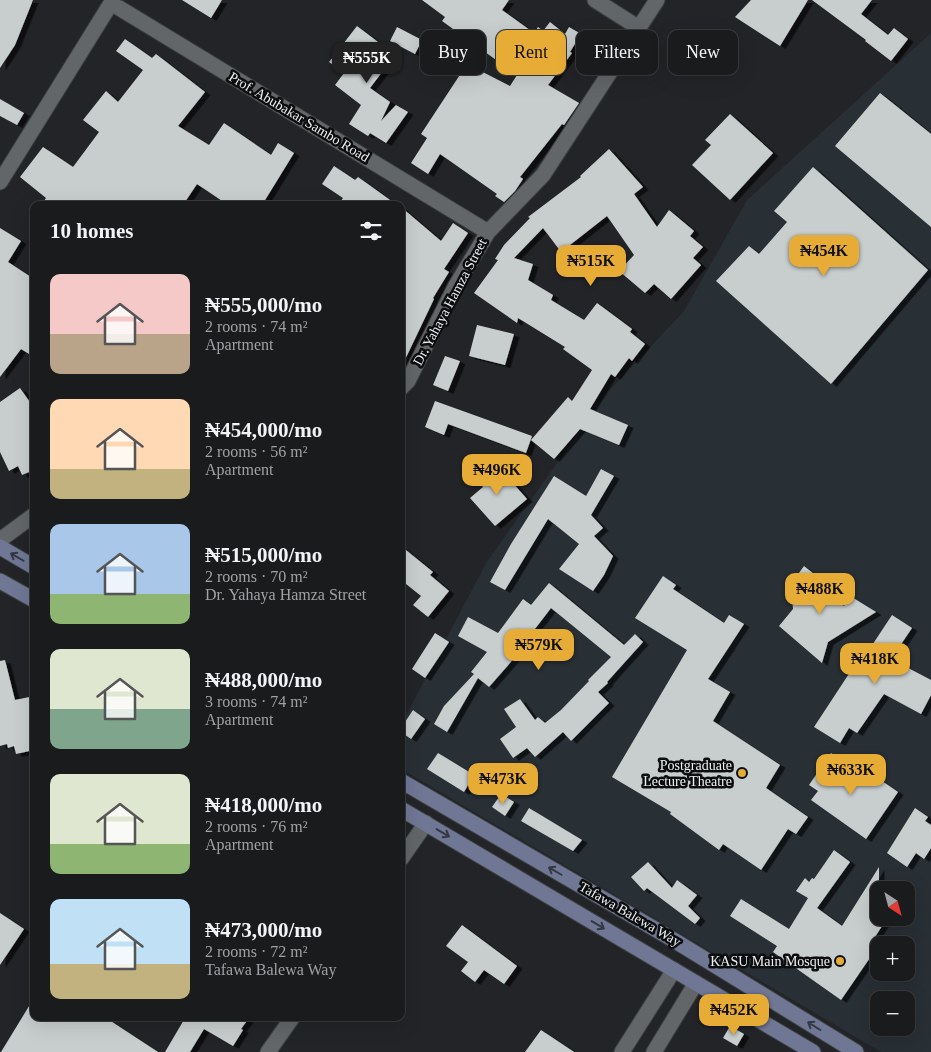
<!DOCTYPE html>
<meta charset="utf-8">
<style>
body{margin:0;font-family:Georgia,serif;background:#27282a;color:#f1f3f6;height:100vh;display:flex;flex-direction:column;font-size:19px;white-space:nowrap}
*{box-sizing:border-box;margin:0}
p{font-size:16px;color:#9fa1a4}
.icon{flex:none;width:28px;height:28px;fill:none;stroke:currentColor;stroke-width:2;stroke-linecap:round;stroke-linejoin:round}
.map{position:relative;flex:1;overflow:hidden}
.side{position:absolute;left:30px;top:201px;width:375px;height:820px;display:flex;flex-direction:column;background:#1a1b1d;border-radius:10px;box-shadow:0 5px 20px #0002,0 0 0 1px #38393b}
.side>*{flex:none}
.banner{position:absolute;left:420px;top:30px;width:435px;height:45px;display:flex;gap:10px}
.needle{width:32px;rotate:144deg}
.controls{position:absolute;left:870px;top:881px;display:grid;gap:10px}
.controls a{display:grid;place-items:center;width:45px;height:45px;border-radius:10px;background:#1a1b1d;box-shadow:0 5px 20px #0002,0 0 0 1px #38393b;font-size:25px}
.price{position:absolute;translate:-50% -42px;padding:0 11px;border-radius:10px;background:#e6ac36;color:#111;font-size:16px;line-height:32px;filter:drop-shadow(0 1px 2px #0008)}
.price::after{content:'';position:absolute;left:50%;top:30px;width:15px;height:11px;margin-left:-8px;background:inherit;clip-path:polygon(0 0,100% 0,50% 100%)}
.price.current{background:#222;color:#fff}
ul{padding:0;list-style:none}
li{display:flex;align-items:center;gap:15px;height:125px;padding:0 20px}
li span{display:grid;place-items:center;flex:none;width:140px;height:100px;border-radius:10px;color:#555}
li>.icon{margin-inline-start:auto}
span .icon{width:60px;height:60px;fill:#fffc;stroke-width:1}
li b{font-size:21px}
h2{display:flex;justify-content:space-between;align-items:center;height:60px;padding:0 20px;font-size:21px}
.tag{padding:0 18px;border-radius:10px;background:#1a1b1d;box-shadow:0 5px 20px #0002,0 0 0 1px #38393b;font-size:18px;line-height:45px}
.tag.current{background:#e6ac36;color:#111}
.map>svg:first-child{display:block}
.built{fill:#282f35;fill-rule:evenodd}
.building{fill:#c8cdce;filter:url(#shadow)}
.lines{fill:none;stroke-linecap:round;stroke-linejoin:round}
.street-casing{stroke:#3d4041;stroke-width:17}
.secondary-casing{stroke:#3d4041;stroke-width:17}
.street{stroke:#636669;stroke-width:15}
.secondary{stroke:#707795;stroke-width:15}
.oneway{stroke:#343744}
.poi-dot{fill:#e6ac36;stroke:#0c0d0e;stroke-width:2}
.labels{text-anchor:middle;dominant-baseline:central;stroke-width:5;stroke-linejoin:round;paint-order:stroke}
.street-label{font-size:14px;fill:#edeff1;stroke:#0c0d0e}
.poi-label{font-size:14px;fill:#edeff1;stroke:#0c0d0e;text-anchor:end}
</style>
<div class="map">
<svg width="931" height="1052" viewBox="0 0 931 1052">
<defs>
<filter id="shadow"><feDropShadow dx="5.5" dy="3" stdDeviation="0" flood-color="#0009"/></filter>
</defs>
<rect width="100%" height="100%" fill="#222427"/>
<path class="built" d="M931 33V1052H881L401 769V725L486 563 606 394 684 311 747 200ZM879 890H906V918H879ZM879 945H906V972H879ZM879 1000H906V1028H879Z"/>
<path class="building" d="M0 0H33L15 45 0 68Z
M182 0H222L211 18Z
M422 0H509L502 10 534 33 538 27 543 31 550 22 565 34 569 27 581 34 570 52 572 53 548 85 579 103 564 125 562 124 520 177 523 179 515 191 504 202 495 196 497 194 440 154 428 174 411 163 427 138 421 134 467 64 510 86 517 75 442 21 445 17Z
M751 0H808L780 46 735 17Z
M812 0H872L861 14 888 35 894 28 908 39 891 61 865 41 866 40Z
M357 26 395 55 370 88 390 102 381 121 396 105 408 112 386 143 370 133 368 136 349 124 361 105 335 85 344 73 329 62Z
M397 27 422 40 415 54 390 41Z
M125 39 152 58 156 54 205 92 178 126 209 145 224 123 271 155 278 143 294 153 262 205H228L197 184 183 205H41L46 198 20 177 43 147 73 167 99 132 83 120 106 91 118 102 143 70 116 51Z
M880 93 931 134V227L835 146Z
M0 99 24 113 17 125 0 116Z
M730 114 773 153 730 200 692 165 711 145 705 140Z
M609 149 643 187 634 194 657 227 669 210 694 231 690 236 703 247 693 258 701 265 671 299 654 284 645 293 619 271 634 255 607 216 561 252 543 228 514 258 533 264 528 280 553 295 551 300 584 320 597 303 632 329 630 332 645 344 632 361 629 358 615 377 611 374 590 409 628 425 619 445 580 429 554 459 531 440 568 397 572 401 592 370 563 349 565 347 518 318 517 323 474 293 498 260 495 259 504 245 530 218 528 217 581 177 580 176Z
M334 166 355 180 358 177 397 205H338L343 198 322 184Z
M813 167 928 270 831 384 716 281 749 246 759 254 787 222 774 211Z
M401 207 441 241 453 223 468 233 444 269 449 272 433 298 434 299 401 368Z
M0 228 21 241 8 262 34 279V357L21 349 0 377Z
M477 325 514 334 505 365 469 356Z
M445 356 460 361 448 391 433 385Z
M20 388 34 408V470L22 475 18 466 9 471 0 452V402Z
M435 401 532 436 526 453 448 424 444 435 425 427Z
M496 464 527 499 495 526 470 498 483 487 478 480Z
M601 469 614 476 591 515 603 528 594 536 613 556 604 575 593 591 559 569 579 544 548 519 505 590 490 582 511 544 554 476 586 496Z
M401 546 433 572 430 575 449 591 428 617 413 605 421 596 401 580Z
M804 566 819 578 815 582 844 606 850 596 876 612 828 642 822 663 779 626 793 609 791 584Z
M663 576 676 585 673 589 724 623 729 615 744 624 708 679 730 692 713 721 780 765 766 788 808 817 796 834 788 829 761 870 723 844 719 850 670 814 671 812 612 777 687 650 635 618Z
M549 583 624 645 635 634 643 642 607 682 608 683 598 692 609 703 571 741 563 732 535 757 527 748 513 758 500 739 516 727 504 709 520 699 535 720 538 717 545 723 561 710 589 681 588 680 611 657 551 608 528 638 530 640 489 687 478 678 447 732 434 724 444 706 474 674 471 672 487 652 458 636 468 617 498 633 523 599 531 605Z
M892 615 912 628 891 659 931 680V695L921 714 884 694 857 733 849 728 840 743 814 727 858 660 861 662Z
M435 633 449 642 425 678 412 669Z
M5 660 15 700 34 696V750L16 754 14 746 8 748 7 744 0 746V661Z
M413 710 425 719 411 739 401 732V728Z
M438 753 474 775 464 792 427 769Z
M831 753 876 784 879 779 898 792 866 839 811 800 818 791 809 785Z
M501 794 514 802 505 816 492 807Z
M529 808 582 840 573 851 521 821Z
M915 808 928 817 925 821 931 825V848L924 859 916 853 907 867 887 853Z
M834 850 850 862 817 908 842 926 879 867V918H887L870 945 876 949 841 1000 773 952 777 946 730 916 741 899 789 929 808 898 796 891 805 878 809 882 812 878 814 879Z
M648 862 672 888 677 880 697 895 688 906 700 918 695 924 647 888 644 891 631 877Z
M0 913 24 929 0 965Z
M462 925 517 966 504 984 484 970 475 982 461 971 468 962 446 946Z
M34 998V1018H106L158 1052H1Z
M185 1018H249L241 1029 243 1030 233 1046 204 1029 190 1052H165Z
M730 1026 744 1034 737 1046 723 1038Z
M541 1030 574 1052H525Z"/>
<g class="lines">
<defs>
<path id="street" d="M595 0 639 28
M111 3 488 232
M0 182 113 0
M401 388 408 381 455 287 488 232 543 175 657 0
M0 540 34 515
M401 859 426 823
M268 1052 292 1018
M622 1052 674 970
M654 1052 696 983"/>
<path id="secondary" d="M0 547 34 567
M0 581 34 600
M401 781 672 939 856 1052
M401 809 813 1052"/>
</defs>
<use href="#street" class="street-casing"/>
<use href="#secondary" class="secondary-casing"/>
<use href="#street" class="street"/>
<use href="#secondary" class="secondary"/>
</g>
<defs><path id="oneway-shaft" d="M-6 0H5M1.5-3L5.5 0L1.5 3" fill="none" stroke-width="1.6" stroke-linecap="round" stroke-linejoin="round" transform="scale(1.25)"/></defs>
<g class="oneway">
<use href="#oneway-shaft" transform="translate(17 557) rotate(-150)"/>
<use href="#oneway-shaft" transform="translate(443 833) rotate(31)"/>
<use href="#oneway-shaft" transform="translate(555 871) rotate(-150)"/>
<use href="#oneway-shaft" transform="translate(598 925) rotate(31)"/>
<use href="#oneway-shaft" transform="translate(814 1026) rotate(-148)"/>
</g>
<g class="poi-dot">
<circle cx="742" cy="773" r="5"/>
<circle cx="840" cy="961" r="5"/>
</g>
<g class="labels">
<g class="street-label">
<text transform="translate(299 117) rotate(31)">Prof. Abubakar Sambo Road</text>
<text transform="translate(450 302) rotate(-62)">Dr. Yahaya Hamza Street</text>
<text transform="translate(630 914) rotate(30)">Tafawa Balewa Way</text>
</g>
<g class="poi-label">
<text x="732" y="765">Postgraduate<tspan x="732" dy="16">Lecture Theatre</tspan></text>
<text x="830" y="961">KASU Main Mosque</text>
</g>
</g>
</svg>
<div class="controls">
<a><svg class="needle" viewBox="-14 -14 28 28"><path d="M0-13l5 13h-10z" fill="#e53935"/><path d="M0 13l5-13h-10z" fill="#9fa1a4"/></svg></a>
<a>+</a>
<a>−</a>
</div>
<b class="price current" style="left:367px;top:84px">₦555K</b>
<b class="price" style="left:824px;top:277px">₦454K</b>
<b class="price" style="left:591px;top:287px">₦515K</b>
<b class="price" style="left:497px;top:496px">₦496K</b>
<b class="price" style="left:820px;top:615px">₦488K</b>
<b class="price" style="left:539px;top:671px">₦579K</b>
<b class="price" style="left:875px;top:685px">₦418K</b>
<b class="price" style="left:851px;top:796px">₦633K</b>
<b class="price" style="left:503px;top:805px">₦473K</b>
<b class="price" style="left:734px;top:1036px">₦452K</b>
<div class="banner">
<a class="tag">Buy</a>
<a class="tag current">Rent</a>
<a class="tag">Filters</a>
<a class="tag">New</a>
</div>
<section class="side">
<h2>10 homes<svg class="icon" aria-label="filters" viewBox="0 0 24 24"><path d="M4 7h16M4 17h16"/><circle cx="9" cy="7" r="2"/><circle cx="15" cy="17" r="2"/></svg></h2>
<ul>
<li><span style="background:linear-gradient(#f6c9c9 60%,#b9a48a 0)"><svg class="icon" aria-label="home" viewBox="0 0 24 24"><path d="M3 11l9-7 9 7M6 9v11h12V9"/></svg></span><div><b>₦555,000/mo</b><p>2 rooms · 74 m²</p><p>Apartment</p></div></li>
<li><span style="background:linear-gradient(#ffd9b3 70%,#c2b280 0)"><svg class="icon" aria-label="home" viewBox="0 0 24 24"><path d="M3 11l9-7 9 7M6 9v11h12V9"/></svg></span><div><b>₦454,000/mo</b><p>2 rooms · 56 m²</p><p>Apartment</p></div></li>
<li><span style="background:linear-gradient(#a9c7e8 70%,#8fb573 0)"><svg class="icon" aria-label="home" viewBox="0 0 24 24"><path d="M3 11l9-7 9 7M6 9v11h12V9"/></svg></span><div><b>₦515,000/mo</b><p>2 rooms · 70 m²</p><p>Dr. Yahaya Hamza Street</p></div></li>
<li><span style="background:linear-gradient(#dfe7d0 60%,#7fa58c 0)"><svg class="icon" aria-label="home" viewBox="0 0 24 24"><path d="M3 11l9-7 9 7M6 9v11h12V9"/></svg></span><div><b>₦488,000/mo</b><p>3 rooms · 74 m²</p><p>Apartment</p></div></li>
<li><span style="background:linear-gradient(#dfe7d0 70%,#8fb573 0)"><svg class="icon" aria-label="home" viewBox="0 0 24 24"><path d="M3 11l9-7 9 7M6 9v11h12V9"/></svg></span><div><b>₦418,000/mo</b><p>2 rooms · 76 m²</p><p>Apartment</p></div></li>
<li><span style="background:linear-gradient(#bfe0f5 65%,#c2b280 0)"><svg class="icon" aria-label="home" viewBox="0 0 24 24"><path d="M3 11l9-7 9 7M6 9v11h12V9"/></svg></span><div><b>₦473,000/mo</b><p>2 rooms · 72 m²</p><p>Tafawa Balewa Way</p></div></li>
</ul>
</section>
</div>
